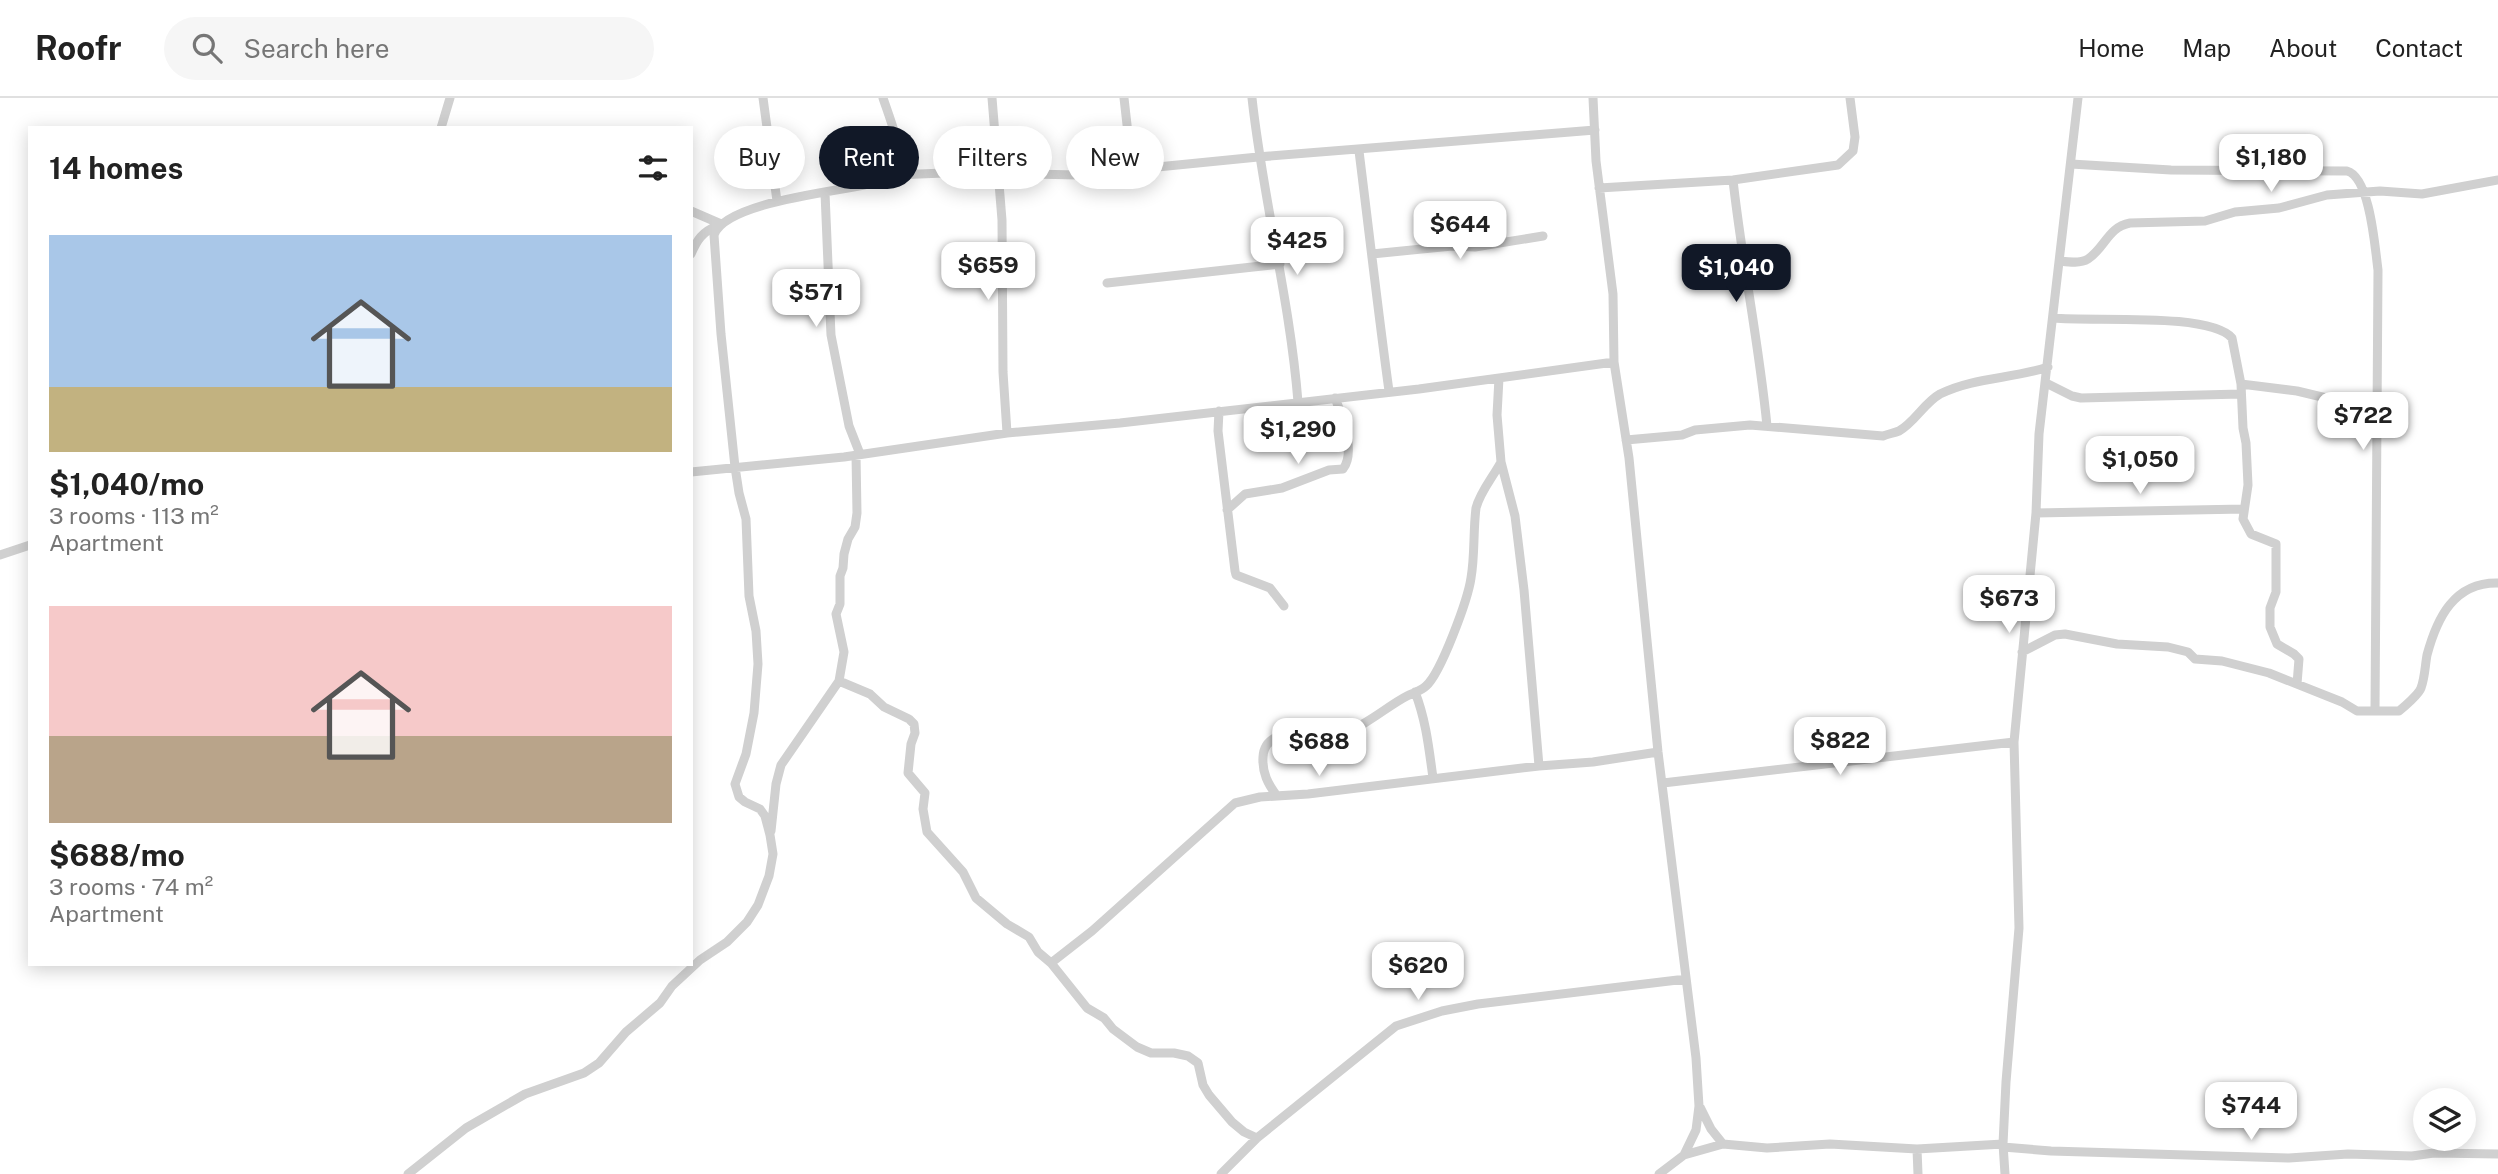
<!DOCTYPE html>
<meta charset="utf-8">
<style>
body{margin:0;font-family:"Public Sans",sans-serif;background:#f6f6f6;color:#222;height:100vh;display:flex;flex-direction:column;font-size:26px;white-space:nowrap}
*{box-sizing:border-box;margin:0}
p{font-size:23px;color:#767676}
.icon{flex:none;width:38px;height:38px;fill:none;stroke:currentColor;stroke-width:2;stroke-linecap:round;stroke-linejoin:round}
.map{position:relative;flex:1;overflow:hidden}
.drawer{position:absolute;left:28px;top:28px;width:665px;height:840px;display:flex;flex-direction:column;background:#fff;border-radius:0px;box-shadow:0 4px 18px #0003}
.drawer>*{flex:none}
.banner{position:absolute;left:714px;top:28px;width:665px;height:63px;display:flex;gap:14px}
.controls{position:absolute;left:2413px;top:990px;display:grid;gap:14px}
.controls a{display:grid;place-items:center;width:63px;height:63px;border-radius:50%;background:#fff;box-shadow:0 4px 18px #0003;font-size:35px}
.price{position:absolute;translate:-50% -60px;padding:0 16px;border-radius:14px;background:#fff;color:#222;font-size:23px;line-height:46px;filter:drop-shadow(0 2px 4px #0008)}
.price::after{content:'';position:absolute;left:50%;top:42px;width:21px;height:16px;margin-left:-10px;background:inherit;clip-path:polygon(0 0,100% 0,50% 100%)}
.price.selected{background:#111827;color:#fff}
ul{padding:0;list-style:none}
li{display:grid;align-content:center;gap:14px;height:371px;padding:0 21px}
li span{display:grid;place-items:center;height:217px;border-radius:0px;color:#555}
li>.icon{margin-inline-start:auto}
span .icon{width:126px;height:126px;fill:#fffc;stroke-width:1}
li b{font-size:30px}
h2{display:flex;justify-content:space-between;align-items:center;height:84px;padding:0 21px;font-size:30px}
.chip{padding:0 24px;border-radius:32px;background:#fff;box-shadow:0 4px 18px #0003;font-size:24px;line-height:63px}
.chip.selected{background:#111827;color:#fff}
header{display:flex;align-items:center;gap:42px;box-sizing:border-box;height:98px;padding:0 35px;background:#fff;border-bottom:2px solid #e0e0e0}
header strong{font-size:33px}
nav{display:flex;gap:38px;margin-inline-start:auto;font-size:24px}
.search{width:490px;height:63px;background:#f6f6f6;display:flex;align-items:center;gap:18px;box-sizing:border-box;padding:0 24px;border-radius:38px;color:#767676;font-size:26px}
.map>svg:first-child{display:block}
.lines{fill:none;stroke-linecap:round;stroke-linejoin:round}
.street{stroke:#d0d0d0;stroke-width:9}
</style>
<header>
<strong>Roofr</strong>
<div class="search"><svg class="icon" aria-label="search" viewBox="0 0 24 24"><circle cx="10" cy="10" r="6"/><path d="M15 15l6 6"/></svg>Search here</div>
<nav><a>Home</a><a>Map</a><a>About</a><a>Contact</a></nav>
</header>
<div class="map">
<svg width="2498" height="1076" viewBox="0 0 2498 1076">
<rect width="100%" height="100%" fill="#fff"/>
<g class="lines">
<path class="street" d="M763 0 777 103
M992 0 1002 122 1003 274 1007 335
M1124 0 1132 71
M1252 0C1263 102 1290 202 1298 304
M1593 0 1596 63 1613 196 1614 264 1629 360 1658 654 1696 960 1699 1008 1696 1032 1684 1057
M441 30 450 0
M1359 53C1369 133 1378 213 1389 293
M2071 66 2171 72 2347 73C2370 79 2375 150 2378 172L2375 613
M895 77 944 75 969 71H997L1032 76 1077 77 1258 59 1595 32
M1733 82C1742 164 1759 245 1767 328
M1599 90 1733 82 1838 67 1853 53 1855 39 1850 0
M825 95 831 237 849 328 860 356
M691 113 721 126
M691 156C697 142 702 134 717 128
M1372 156 1452 148 1475 149 1543 138
M2060 163C2068 164 2080 166 2088 161 2105 150 2108 129 2130 125L2205 123 2235 114 2279 110 2327 97 2380 93 2422 96 2498 82
M1107 185 1280 166
M2054 220C2092 224 2209 214 2232 240L2241 286 2243 330 2246 345 2248 387 2243 421 2251 436 2276 446V494L2270 510V529L2277 546 2294 556 2299 561 2297 586
M1499 280 1497 317 1501 364 1515 418 1524 492 1539 668
M2046 285 2072 298 2081 300 2241 296
M2241 286 2297 293 2343 304 2350 309 2360 321 2378 332
M1219 313 1218 333 1235 473 1236 477 1270 490 1284 508
M1626 342 1682 337 1695 332 1750 327 1883 338C1888 336 1894 335 1899 333 1915 324 1924 305 1940 296 1974 279 2013 281 2048 269
M691 374 844 359 1007 335 1120 325 1419 291 1614 264
M1227 412 1245 396 1282 390 1329 372 1343 371C1356 355 1342 317 1335 300
M2036 415 2244 411
M0 457 30 447
M2022 554 2055 537 2065 536 2117 546 2168 549 2188 554 2195 561 2222 563 2269 575 2342 604 2357 613H2399C2404 609 2419 596 2421 590 2425 579 2425 568 2427 557 2437 520 2454 484 2498 485
M839 583 870 596 884 609 909 621 914 626 915 635 911 646 908 675 925 695 923 711 927 734 963 774 976 800 1007 826 1029 839 1038 854 1051 865 1087 910 1104 920 1113 931 1137 949 1151 955H1174L1188 958 1198 965 1203 987 1209 997 1232 1024 1244 1034 1257 1040
M1415 594C1426 622 1429 651 1433 680
M1663 685 2014 644
M1277 698C1268 686 1262 675 1263 659 1265 623 1325 638 1347 633 1364 629 1389 607 1407 598 1413 595 1421 593 1426 588 1441 575 1468 501 1471 480 1475 457 1473 434 1476 410 1480 394 1493 379 1501 364
M771 733 776 686 781 667 839 583 844 554 836 516 840 506V478L843 470 844 456 848 441 855 429 857 415 856 357
M1051 865 1092 833 1235 705 1260 699 1308 696 1539 668 1593 664 1658 654
M1700 1009 1711 1031 1723 1046
M2003 1049 2051 1053 2289 1060 2348 1056 2412 1058 2434 1055 2498 1056
M1917 1051 1918 1076
M408 1076 466 1030 525 996 584 975 599 965 626 934 660 905 672 888 700 862 727 844 747 824 758 807 769 778 773 756 770 737 765 718 760 711 745 704 739 699 735 686 746 656 754 615 758 566 756 533 749 498 746 421 739 395 735 369 721 236 714 137C725 105 832 94 864 87 873 85 887 84 895 78 896 76 899 71 899 68 902 50 889 18 883 0
M1221 1076 1257 1040 1396 928 1442 913 1478 906 1686 881
M1659 1076 1684 1057 1723 1046 1767 1050 1830 1046 1917 1051 2003 1046
M2005 1076 2003 1046 2006 984 2019 830 2014 644 2036 415 2039 336 2078 0"/>
</g>
</svg>
<div class="controls">
<a><svg class="icon" aria-label="layers" viewBox="0 0 24 24"><path d="M12 4l9 5-9 5-9-5zM3 14l9 5 9-5"/></svg></a>
</div>
<b class="price" style="left:2271px;top:96px">$1,180</b>
<b class="price" style="left:1460px;top:163px">$644</b>
<b class="price" style="left:1297px;top:179px">$425</b>
<b class="price" style="left:988px;top:204px">$659</b>
<b class="price selected" style="left:1736px;top:206px">$1,040</b>
<b class="price" style="left:816px;top:231px">$571</b>
<b class="price" style="left:2363px;top:354px">$722</b>
<b class="price" style="left:1298px;top:368px">$1,290</b>
<b class="price" style="left:2140px;top:398px">$1,050</b>
<b class="price" style="left:2009px;top:537px">$673</b>
<b class="price" style="left:1840px;top:679px">$822</b>
<b class="price" style="left:1319px;top:680px">$688</b>
<b class="price" style="left:1418px;top:904px">$620</b>
<b class="price" style="left:2251px;top:1044px">$744</b>
<div class="banner">
<a class="chip">Buy</a>
<a class="chip selected">Rent</a>
<a class="chip">Filters</a>
<a class="chip">New</a>
</div>
<section class="drawer">
<h2>14 homes<svg class="icon" aria-label="filters" viewBox="0 0 24 24"><path d="M4 7h16M4 17h16"/><circle cx="9" cy="7" r="2"/><circle cx="15" cy="17" r="2"/></svg></h2>
<ul>
<li><span style="background:linear-gradient(#a9c7e8 70%,#c2b280 0)"><svg class="icon" aria-label="home" viewBox="0 0 24 24"><path d="M3 11l9-7 9 7M6 9v11h12V9"/></svg></span><div><b>$1,040/mo</b><p>3 rooms · 113 m²</p><p>Apartment</p></div></li>
<li><span style="background:linear-gradient(#f6c9c9 60%,#b9a48a 0)"><svg class="icon" aria-label="home" viewBox="0 0 24 24"><path d="M3 11l9-7 9 7M6 9v11h12V9"/></svg></span><div><b>$688/mo</b><p>3 rooms · 74 m²</p><p>Apartment</p></div></li>
</ul>
</section>
</div>
